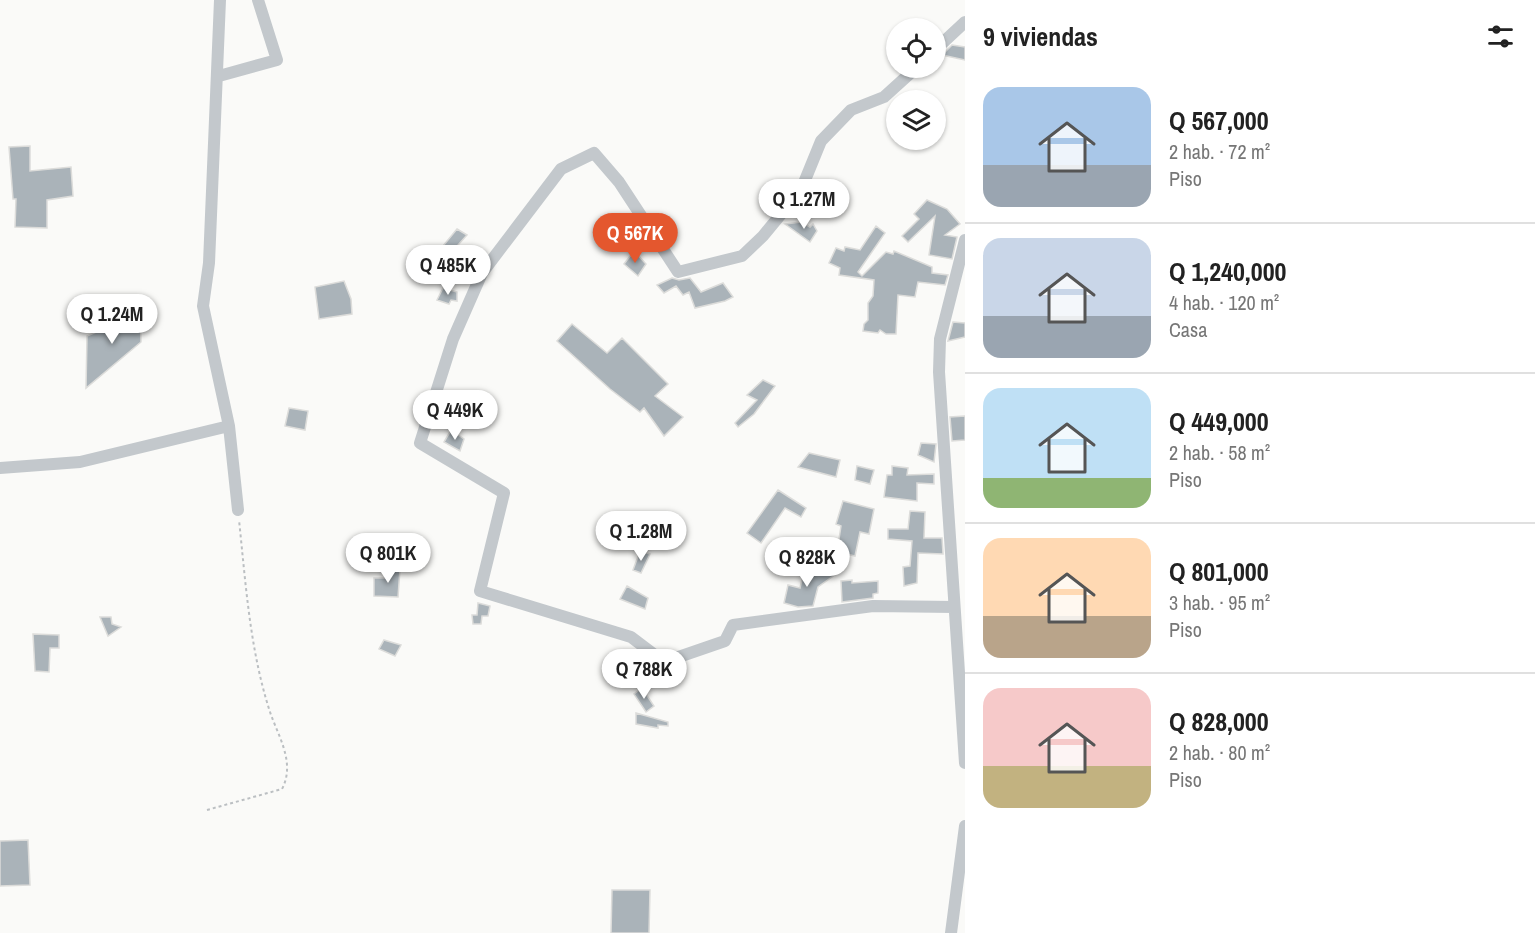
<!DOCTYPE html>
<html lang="es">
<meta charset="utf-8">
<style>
body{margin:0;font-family:"Archivo Narrow",sans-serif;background:#f2f2f2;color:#222;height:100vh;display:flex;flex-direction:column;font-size:22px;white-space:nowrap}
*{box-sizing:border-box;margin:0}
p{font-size:20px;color:#767676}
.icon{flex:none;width:33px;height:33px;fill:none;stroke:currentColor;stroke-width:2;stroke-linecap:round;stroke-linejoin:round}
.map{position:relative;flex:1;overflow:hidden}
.sheet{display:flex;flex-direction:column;background:#fff;width:570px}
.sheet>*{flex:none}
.controls{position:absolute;left:886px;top:18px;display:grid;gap:12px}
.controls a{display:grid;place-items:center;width:60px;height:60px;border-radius:50%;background:#fff;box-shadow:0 2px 4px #0004;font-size:30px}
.price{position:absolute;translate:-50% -51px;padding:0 14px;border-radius:21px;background:#fff;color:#222;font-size:20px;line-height:39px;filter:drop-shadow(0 2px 3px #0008)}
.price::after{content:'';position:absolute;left:50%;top:36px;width:18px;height:14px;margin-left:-9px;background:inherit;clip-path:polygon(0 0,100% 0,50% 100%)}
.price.active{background:#e4572e;color:#fff}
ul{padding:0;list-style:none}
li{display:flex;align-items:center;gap:18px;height:150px;padding:0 18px}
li+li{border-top:2px solid #e0e0e0}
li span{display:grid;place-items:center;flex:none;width:168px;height:120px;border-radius:18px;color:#555}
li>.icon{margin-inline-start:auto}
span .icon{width:72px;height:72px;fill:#fffc;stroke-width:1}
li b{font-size:26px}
h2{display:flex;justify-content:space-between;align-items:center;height:72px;padding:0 18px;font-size:26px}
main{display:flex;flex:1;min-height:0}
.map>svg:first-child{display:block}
.building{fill:#aab3b9;stroke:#dcdcda;stroke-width:1.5}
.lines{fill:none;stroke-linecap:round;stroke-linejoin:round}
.path{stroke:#bbbfc2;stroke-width:2;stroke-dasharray:3 3;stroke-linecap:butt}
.minor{stroke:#c3c8cc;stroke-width:12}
</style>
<main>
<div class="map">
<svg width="965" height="933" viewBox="0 0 965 933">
<rect width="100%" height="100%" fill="#fafaf8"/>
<path class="building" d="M952 45 965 47V60L942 55Z
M30 146V171L71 167 73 196 47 200V228L15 227 16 199H13L9 147Z
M927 200 947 209 960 224 945 235 957 237 952 259 929 255 935 216 908 242 902 236 919 219 914 214Z
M801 222 810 227 813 224 817 231 810 242 785 224Z
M876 226 885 233 858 272 862 276 886 252 893 254 894 251 932 267V273L948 275 945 285 918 282 915 297 898 295 896 334H886L880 330 878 333 863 331 864 324 868 320V303L873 296 874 280 839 275 840 268 829 263 836 248 844 251 845 247 860 250Z
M457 229 467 235 458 245 476 257 469 266 455 254 435 261 438 264 431 269 422 265 417 267 422 262 424 254 429 256 443 246Z
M634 251 646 264 638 276 624 264Z
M672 278 679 280 690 278 701 292 723 283 733 297 725 301 695 308 689 292 683 295 676 286 664 293 657 285Z
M344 281 351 299 352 314 319 319 315 287Z
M443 288 457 292V301L451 300 449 304 437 300Z
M140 304 141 342 86 388 87 336 112 325Z
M953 322 965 323V337L948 341Z
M572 324 607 353 622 338 668 384 655 396 683 417 664 436 644 408 640 412 610 389 557 341Z
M763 380 775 386 754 414 738 427 735 423 757 400 747 395Z
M289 408 308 411 305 430 285 426Z
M965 416V440L952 441 950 417Z
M451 430 464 439 460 451 444 442Z
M921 443 936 444 934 462 918 455Z
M809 453 840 460 836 477 798 467Z
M857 466 874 470 870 484 855 480Z
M892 466 908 468 907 475 934 474V484L917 483V501L884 497 887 475H892Z
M778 490 806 508 801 517 785 508 761 543 747 533Z
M843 501 874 509 869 534 860 532 855 556 837 552 841 526 836 524Z
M910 511 925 512 924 538H942L943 554 918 553 917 583 904 586 903 567 910 566 912 541 888 539V529H908Z
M640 551 650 554 641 573 633 570Z
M805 566 836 574 818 587 813 606 798 607 784 603 788 585 800 588Z
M386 569H400L398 597 374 596V578H386Z
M852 580V583L878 581V593L873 594V598L842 602 841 581Z
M627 586 648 598 645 609 620 599Z
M478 603 490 606 488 616H482L481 624H473L472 615H477Z
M100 617H111L112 624 121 627 108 636Z
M33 634 59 635V648H50L49 672 35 671Z
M384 640 401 645 395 656 379 649Z
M642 688 654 706 646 712 634 694Z
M636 713 668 722V726L658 725V728L636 724Z
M28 840 30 885 0 886V841Z
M612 890H650L649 933H611Z"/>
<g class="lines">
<path class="path" d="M207 810 282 789C295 764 280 739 271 715 250 652 246 586 239 520"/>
<path class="minor" d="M220 0 209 263 203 306 229 426 238 510
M936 49 965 22
M916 68 884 97 851 110 821 141 801 190 763 236 742 256 678 272 619 182 594 153 561 169 482 273 453 339 420 443 504 493 480 591 631 637 664 662 725 641 733 625 873 606 954 607
M219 76 277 60 258 0
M965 240 940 339 939 372 965 763
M0 468 80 462 229 426
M951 933 965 826"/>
</g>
</svg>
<div class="controls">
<a><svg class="icon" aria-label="locate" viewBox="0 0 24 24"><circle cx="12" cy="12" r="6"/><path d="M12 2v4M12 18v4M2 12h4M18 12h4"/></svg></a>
<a><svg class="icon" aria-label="layers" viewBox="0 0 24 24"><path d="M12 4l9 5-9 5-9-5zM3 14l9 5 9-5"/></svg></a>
</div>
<b class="price" style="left:804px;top:230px">Q 1.27M</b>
<b class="price active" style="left:635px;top:264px">Q 567K</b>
<b class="price" style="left:448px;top:296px">Q 485K</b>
<b class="price" style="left:112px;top:345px">Q 1.24M</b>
<b class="price" style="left:455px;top:441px">Q 449K</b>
<b class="price" style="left:641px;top:562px">Q 1.28M</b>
<b class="price" style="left:388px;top:584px">Q 801K</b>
<b class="price" style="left:807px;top:588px">Q 828K</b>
<b class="price" style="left:644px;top:700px">Q 788K</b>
</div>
<section class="sheet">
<h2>9 viviendas<svg class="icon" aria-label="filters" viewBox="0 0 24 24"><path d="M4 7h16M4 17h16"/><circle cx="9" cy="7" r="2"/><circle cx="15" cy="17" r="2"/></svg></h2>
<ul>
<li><span style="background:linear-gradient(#a9c7e8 65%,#9aa5b1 0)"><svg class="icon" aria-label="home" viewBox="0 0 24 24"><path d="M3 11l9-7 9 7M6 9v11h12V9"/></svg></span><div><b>Q 567,000</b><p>2 hab. · 72 m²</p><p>Piso</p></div></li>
<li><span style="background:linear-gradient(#c9d6e8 65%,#9aa5b1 0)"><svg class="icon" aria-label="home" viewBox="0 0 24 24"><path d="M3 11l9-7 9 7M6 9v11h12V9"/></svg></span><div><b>Q 1,240,000</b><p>4 hab. · 120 m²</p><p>Casa</p></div></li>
<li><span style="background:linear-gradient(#bfe0f5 75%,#8fb573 0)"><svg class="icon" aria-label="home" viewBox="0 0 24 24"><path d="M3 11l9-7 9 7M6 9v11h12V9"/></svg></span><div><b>Q 449,000</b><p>2 hab. · 58 m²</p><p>Piso</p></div></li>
<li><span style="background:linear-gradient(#ffd9b3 65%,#b9a48a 0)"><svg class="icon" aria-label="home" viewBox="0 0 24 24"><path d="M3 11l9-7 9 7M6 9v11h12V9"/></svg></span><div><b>Q 801,000</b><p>3 hab. · 95 m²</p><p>Piso</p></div></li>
<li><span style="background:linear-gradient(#f6c9c9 65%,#c2b280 0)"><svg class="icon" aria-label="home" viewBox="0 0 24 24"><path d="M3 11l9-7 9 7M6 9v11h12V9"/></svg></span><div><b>Q 828,000</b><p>2 hab. · 80 m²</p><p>Piso</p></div></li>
</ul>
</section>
</main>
